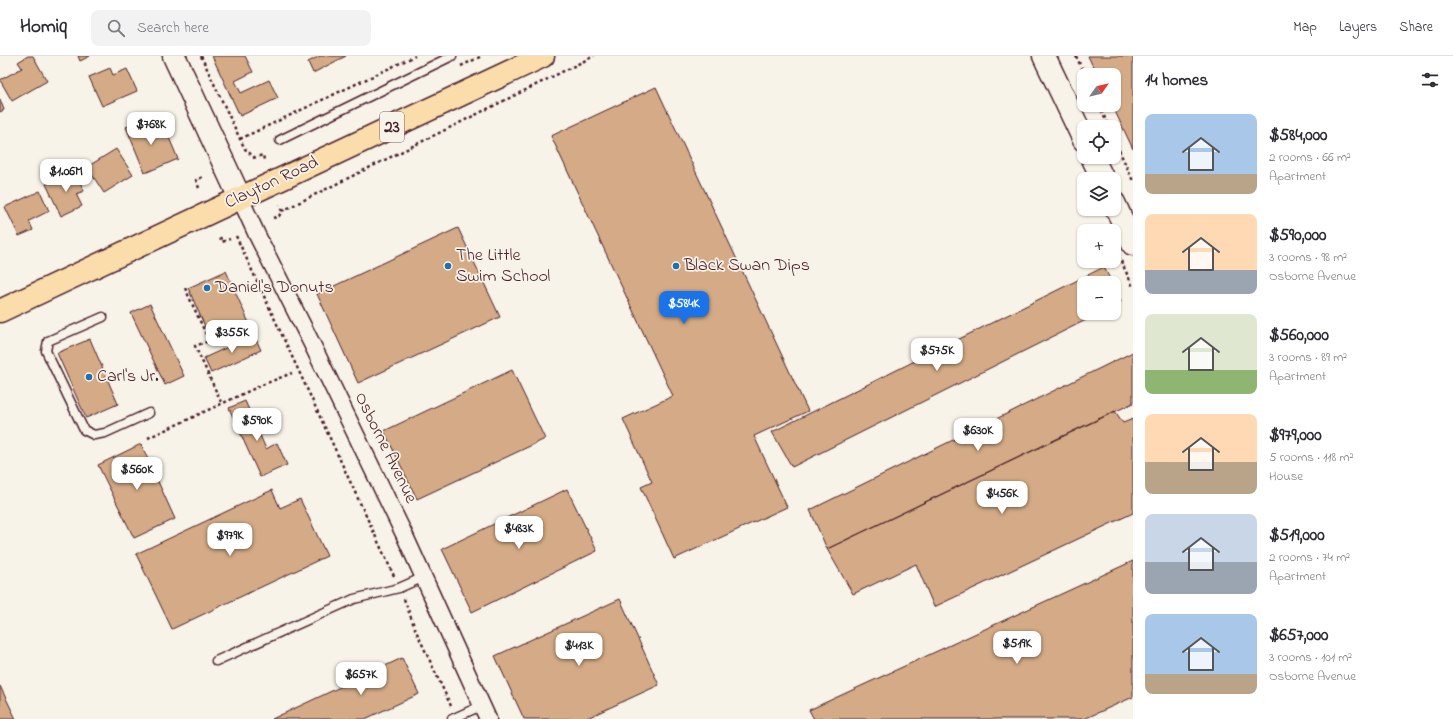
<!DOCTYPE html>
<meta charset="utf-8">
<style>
body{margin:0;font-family:"Indie Flower",sans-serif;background:#f2f2f3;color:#2b2b33;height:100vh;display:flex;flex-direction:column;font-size:15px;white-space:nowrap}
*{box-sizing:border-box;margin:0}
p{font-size:13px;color:#7c7c81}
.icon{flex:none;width:22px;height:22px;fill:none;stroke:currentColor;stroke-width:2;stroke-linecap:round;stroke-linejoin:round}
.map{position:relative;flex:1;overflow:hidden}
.panel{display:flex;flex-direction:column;background:#fff;width:320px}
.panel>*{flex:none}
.needle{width:26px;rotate:56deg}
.tools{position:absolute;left:1077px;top:12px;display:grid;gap:8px}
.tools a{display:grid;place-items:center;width:44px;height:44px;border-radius:8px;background:#fff;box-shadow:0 1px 3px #0004;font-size:20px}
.price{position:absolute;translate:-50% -34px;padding:0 9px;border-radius:8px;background:#fff;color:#222;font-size:13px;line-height:26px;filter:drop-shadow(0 1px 2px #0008)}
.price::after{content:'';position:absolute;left:50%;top:24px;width:12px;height:9px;margin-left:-6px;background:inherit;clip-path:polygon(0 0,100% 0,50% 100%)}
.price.current{background:#1a73e8;color:#fff}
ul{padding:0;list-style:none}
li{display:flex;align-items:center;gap:12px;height:100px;padding:0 12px}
li span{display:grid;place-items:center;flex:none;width:112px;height:80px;border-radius:8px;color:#555}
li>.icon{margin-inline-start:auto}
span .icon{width:48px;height:48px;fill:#fffc;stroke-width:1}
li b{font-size:17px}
h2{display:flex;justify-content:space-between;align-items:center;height:48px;padding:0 12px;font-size:17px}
header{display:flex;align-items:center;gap:24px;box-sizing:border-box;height:56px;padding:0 20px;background:#fff;border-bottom:1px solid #e1e1e2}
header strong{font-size:19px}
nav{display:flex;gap:22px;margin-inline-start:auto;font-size:14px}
.search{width:280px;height:36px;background:#f2f2f3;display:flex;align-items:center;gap:10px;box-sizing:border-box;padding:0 14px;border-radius:8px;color:#7c7c81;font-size:15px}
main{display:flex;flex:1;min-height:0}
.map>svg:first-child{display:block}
.building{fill:#d4ab86;stroke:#4a1f2b}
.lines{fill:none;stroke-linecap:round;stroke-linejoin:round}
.service-casing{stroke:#4a1f2b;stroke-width:11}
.minor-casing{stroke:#4a1f2b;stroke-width:19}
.secondary-casing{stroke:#4a1f2b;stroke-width:25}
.primary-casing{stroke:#4a1f2b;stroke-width:25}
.path{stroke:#4a1f2b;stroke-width:2.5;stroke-dasharray:3 3;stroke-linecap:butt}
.service{stroke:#f7f3e8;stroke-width:8}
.minor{stroke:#f7f3e8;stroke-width:16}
.secondary{stroke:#f7f3e8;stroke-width:22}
.primary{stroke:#fbddab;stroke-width:22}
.poi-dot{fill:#1f6fb2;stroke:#f7f3e8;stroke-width:1.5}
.labels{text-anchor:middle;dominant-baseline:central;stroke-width:3.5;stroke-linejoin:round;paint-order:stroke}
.shield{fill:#f7f3e8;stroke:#7e5f64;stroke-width:1}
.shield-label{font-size:17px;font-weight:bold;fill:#4a1f2b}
.street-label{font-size:18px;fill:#4a1f2b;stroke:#f7f3e8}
.poi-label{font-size:18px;fill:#4a1f2b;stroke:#f7f3e8;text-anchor:start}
</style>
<header>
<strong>Homiq</strong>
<div class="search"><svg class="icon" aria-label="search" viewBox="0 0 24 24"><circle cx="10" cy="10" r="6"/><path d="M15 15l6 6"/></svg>Search here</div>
<nav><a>Map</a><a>Layers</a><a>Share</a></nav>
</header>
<main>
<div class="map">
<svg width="1133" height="663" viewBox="0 0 1133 663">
<rect width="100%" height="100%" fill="#f7f3e8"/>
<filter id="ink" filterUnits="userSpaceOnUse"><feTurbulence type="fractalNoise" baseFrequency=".025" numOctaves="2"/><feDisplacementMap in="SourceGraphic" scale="8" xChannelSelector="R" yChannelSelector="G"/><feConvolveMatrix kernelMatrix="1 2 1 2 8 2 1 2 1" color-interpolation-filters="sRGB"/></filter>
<g filter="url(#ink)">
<path class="building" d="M28 0H33L47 25 12 45 0 24 22 12 18 6Z
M78 0H90L80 5Z
M212 0H245L253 16 235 25 241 37 269 24 278 42 240 60Z
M320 0H346L313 17 308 6Z
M1088 0H1133V93L1112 49H1114V19H1097Z
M110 12 113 19 127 13 137 35 102 50 89 21Z
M656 31 808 355 754 380 787 451 674 503 641 431 652 426 623 363 673 340 551 80Z
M0 43 4 54 0 56Z
M149 61 158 81 167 77 178 103 145 117 126 71Z
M116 93 133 119 104 137 87 111Z
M74 114 84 135 76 138 82 150 61 160 46 128Z
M40 135 49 155 29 165 33 174 19 180 5 151Z
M458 172 500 261 358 327 317 238Z
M1104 211 1112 227H1084V257H1100L792 411 772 376Z
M226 215 249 267 211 284 188 232Z
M1114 231 1121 246 1114 250Z
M150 248 184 320 165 329 131 257Z
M254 279 261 294 211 317 204 302Z
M90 283 118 348 86 362 57 297Z
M1133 296V347L827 493 810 454Z
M512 314 545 383 417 443 384 375Z
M245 345 266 393 277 387 287 409 260 421 229 352Z
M1115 355 1123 367 1133 363V457L934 551 916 508 853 538 827 493Z
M141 388 175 463 134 482 98 409Z
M567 433 597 495 472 556 442 493Z
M272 434 280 452 300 443 327 500 172 573 136 498Z
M1133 505V641L1084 663H814L809 654Z
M620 543 659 629 585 663H524L495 600Z
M402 602 419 638 365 663H272Z
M0 630 16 663H0Z"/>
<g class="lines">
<defs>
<path id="service" d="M280 84 452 0
M103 261 48 285 46 295 84 374 94 379 105 377 149 357
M216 605 354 543 399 532 424 521
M452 663 483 649"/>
<path id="minor" d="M240 142 257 179 311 286 404 478 488 663"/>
<path id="secondary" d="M174 0 240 142
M1044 0 1084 84
M1092 101 1103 123
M1114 147 1133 188"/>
<path id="primary" d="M0 255 543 0"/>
</defs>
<use href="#service" class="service-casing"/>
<use href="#minor" class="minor-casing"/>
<use href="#secondary" class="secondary-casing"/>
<use href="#primary" class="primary-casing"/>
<path class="path" d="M201 0 240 83 245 93 254 101
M1076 0 1085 19
M461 10 482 0
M1099 49 1109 71
M240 83 415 0
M1114 83 1133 125
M253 102 263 99 264 104
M199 132 196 124 203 121
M282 155 594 0
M273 162 279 160 282 155 279 149
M236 180 394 520
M220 181 222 186 230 183
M1121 205 1133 231
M185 232 209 285 195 290 222 348
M148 382 262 329 292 317
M404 543 416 575 451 650"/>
<use href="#service" class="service"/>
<use href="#minor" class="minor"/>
<use href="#secondary" class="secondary"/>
<use href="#primary" class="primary"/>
</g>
</g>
<g class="poi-dot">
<circle cx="448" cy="210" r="4"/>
<circle cx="676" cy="210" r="4"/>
<circle cx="207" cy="232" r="4"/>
<circle cx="89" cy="321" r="4"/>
</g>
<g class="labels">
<rect class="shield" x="380" y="56" width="24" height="30" rx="3"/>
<g class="shield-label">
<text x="392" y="71">23</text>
</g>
<g class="street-label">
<text transform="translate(272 127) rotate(-25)">Clayton Road</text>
<text transform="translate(385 392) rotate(64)">Osborne Avenue</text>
</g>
<g class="poi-label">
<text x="456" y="200">The Little<tspan x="456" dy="21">Swim School</tspan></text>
<text x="684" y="210">Black Swan Dips</text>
<text x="215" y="232">Daniel's Donuts</text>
<text x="97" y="321">Carl's Jr.</text>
</g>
</g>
</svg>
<div class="tools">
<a><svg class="needle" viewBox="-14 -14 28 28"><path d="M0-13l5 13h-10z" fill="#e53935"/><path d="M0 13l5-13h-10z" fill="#7c7c81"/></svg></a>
<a><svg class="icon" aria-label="locate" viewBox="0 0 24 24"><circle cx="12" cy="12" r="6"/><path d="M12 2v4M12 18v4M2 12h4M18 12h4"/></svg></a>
<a><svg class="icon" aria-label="layers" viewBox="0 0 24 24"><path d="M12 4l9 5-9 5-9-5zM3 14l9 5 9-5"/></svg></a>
<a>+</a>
<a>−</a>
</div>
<b class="price" style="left:151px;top:90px">$768K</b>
<b class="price" style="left:66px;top:137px">$1.06M</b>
<b class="price current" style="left:684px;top:269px">$584K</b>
<b class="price" style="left:232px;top:298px">$355K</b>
<b class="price" style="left:937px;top:316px">$575K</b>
<b class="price" style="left:257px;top:386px">$590K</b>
<b class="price" style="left:978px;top:396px">$630K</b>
<b class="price" style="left:137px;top:435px">$560K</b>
<b class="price" style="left:1002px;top:459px">$456K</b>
<b class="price" style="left:519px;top:494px">$483K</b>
<b class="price" style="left:230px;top:501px">$979K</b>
<b class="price" style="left:1017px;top:609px">$519K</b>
<b class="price" style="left:579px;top:611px">$413K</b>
<b class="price" style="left:361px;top:640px">$657K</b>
</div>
<section class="panel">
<h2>14 homes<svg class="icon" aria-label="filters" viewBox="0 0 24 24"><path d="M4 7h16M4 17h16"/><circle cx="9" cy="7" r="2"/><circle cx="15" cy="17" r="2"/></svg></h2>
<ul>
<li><span style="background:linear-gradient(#a9c7e8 75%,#b9a48a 0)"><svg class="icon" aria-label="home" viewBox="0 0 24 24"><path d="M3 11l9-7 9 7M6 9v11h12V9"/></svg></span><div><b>$584,000</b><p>2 rooms · 66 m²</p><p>Apartment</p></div></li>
<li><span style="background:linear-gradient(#ffd9b3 70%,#9aa5b1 0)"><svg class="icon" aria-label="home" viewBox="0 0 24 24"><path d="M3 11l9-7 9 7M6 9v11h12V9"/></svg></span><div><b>$590,000</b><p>3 rooms · 98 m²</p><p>Osborne Avenue</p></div></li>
<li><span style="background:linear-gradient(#dfe7d0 70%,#8fb573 0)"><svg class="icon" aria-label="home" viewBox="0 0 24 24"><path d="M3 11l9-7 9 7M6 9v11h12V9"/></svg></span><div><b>$560,000</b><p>3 rooms · 89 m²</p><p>Apartment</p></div></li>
<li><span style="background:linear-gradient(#ffd9b3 60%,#b9a48a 0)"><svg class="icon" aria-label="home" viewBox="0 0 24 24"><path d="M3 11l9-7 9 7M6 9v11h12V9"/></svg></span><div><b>$979,000</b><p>5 rooms · 118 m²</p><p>House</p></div></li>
<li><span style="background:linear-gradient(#c9d6e8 60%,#9aa5b1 0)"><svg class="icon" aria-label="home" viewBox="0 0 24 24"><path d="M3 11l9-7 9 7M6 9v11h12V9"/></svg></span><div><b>$519,000</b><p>2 rooms · 74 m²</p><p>Apartment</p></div></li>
<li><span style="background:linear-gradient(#a9c7e8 75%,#b9a48a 0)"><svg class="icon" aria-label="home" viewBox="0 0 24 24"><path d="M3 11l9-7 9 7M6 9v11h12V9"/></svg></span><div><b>$657,000</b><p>3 rooms · 101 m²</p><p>Osborne Avenue</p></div></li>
</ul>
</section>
</main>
